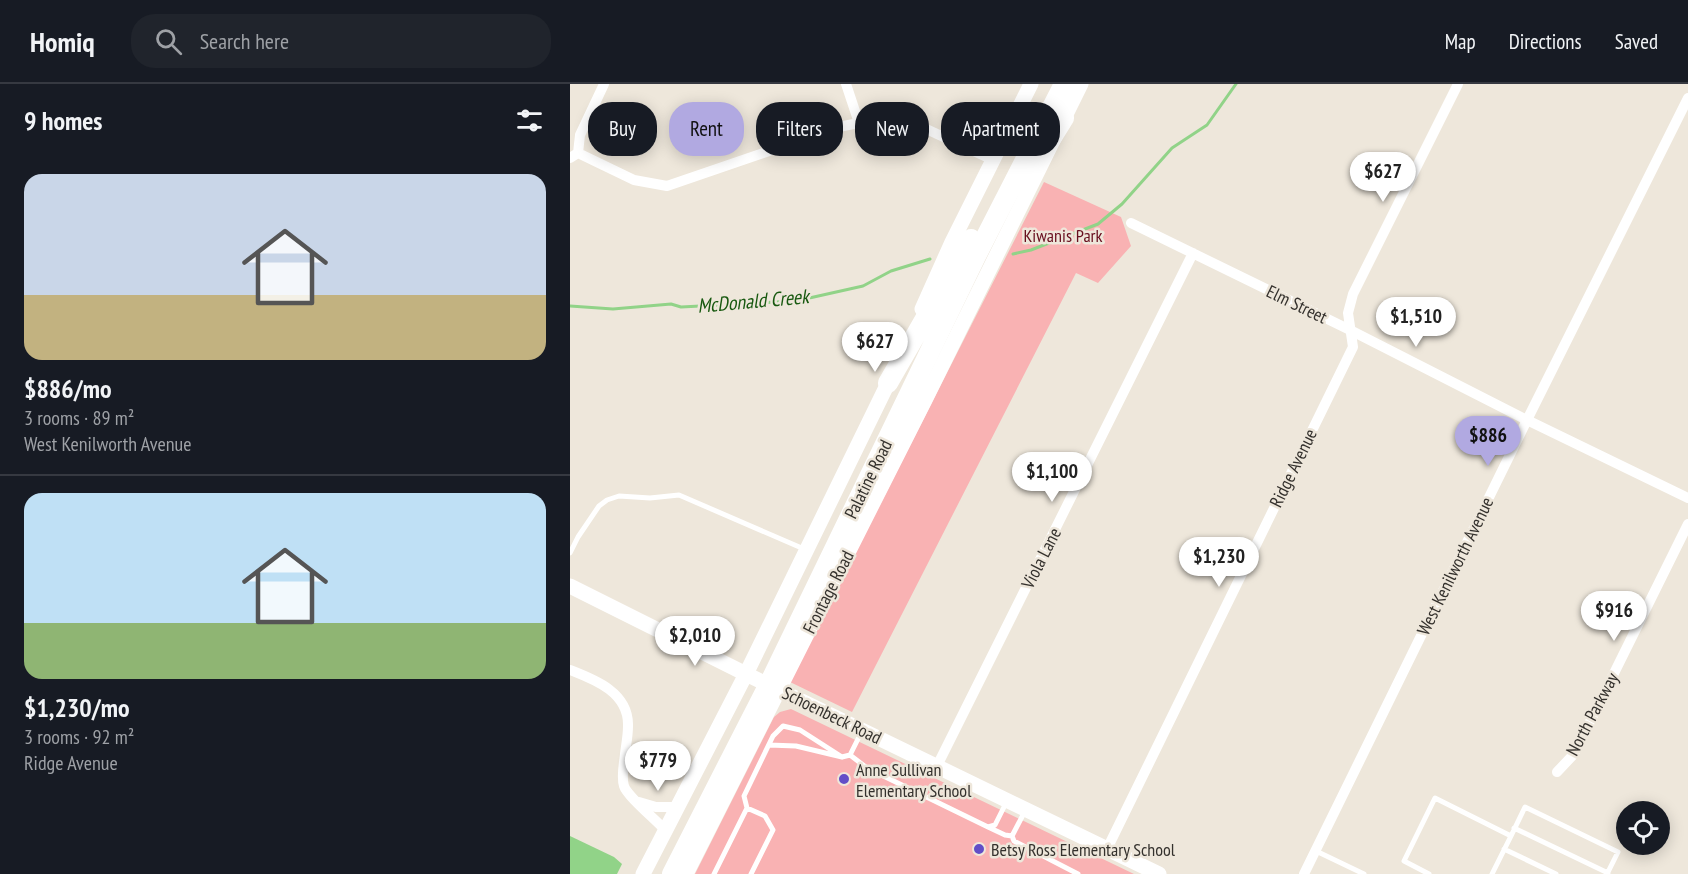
<!DOCTYPE html>
<meta charset="utf-8">
<style>
body{margin:0;font-family:"PT Sans Narrow",sans-serif;background:#20242c;color:#f1f3f6;height:100vh;display:flex;flex-direction:column;font-size:22px;white-space:nowrap}
*{box-sizing:border-box;margin:0}
p{font-size:20px;color:#9ea1a6}
.icon{flex:none;width:33px;height:33px;fill:none;stroke:currentColor;stroke-width:2;stroke-linecap:round;stroke-linejoin:round}
.map{position:relative;flex:1;overflow:hidden}
.details{display:flex;flex-direction:column;background:#171b24;width:570px}
.details>*{flex:none}
.banner{position:absolute;left:18px;top:18px;width:570px;height:54px;display:flex;gap:12px}
.controls{position:absolute;left:1046px;top:717px;display:grid;gap:12px}
.controls a{display:grid;place-items:center;width:54px;height:54px;border-radius:50%;background:#171b24;box-shadow:0 3px 15px #0003;font-size:30px}
.price{position:absolute;translate:-50% -51px;padding:0 14px;border-radius:21px;background:#fff;color:#222;font-size:20px;line-height:39px;filter:drop-shadow(0 2px 3px #0008)}
.price::after{content:'';position:absolute;left:50%;top:36px;width:18px;height:14px;margin-left:-9px;background:inherit;clip-path:polygon(0 0,100% 0,50% 100%)}
.price.selected{background:#b1a9e1;color:#111}
ul{padding:0;list-style:none}
li{display:grid;align-content:center;gap:12px;height:318px;padding:0 24px}
li+li{border-top:2px solid #363941}
li span{display:grid;place-items:center;height:186px;border-radius:18px;color:#555}
li>.icon{margin-inline-start:auto}
span .icon{width:108px;height:108px;fill:#fffc;stroke-width:1}
li b{font-size:26px}
h2{display:flex;justify-content:space-between;align-items:center;height:72px;padding:0 24px;font-size:26px}
.chip{padding:0 21px;border-radius:24px;background:#171b24;box-shadow:0 3px 15px #0003;font-size:21px;line-height:54px}
.chip.selected{background:#b1a9e1;color:#111}
header{display:flex;align-items:center;gap:36px;box-sizing:border-box;height:84px;padding:0 30px;background:#171b24;border-bottom:2px solid #363941}
header strong{font-size:28px}
nav{display:flex;gap:33px;margin-inline-start:auto;font-size:21px}
.search{width:420px;height:54px;background:#20242c;display:flex;align-items:center;gap:15px;box-sizing:border-box;padding:0 21px;border-radius:24px;color:#9ea1a6;font-size:22px}
main{display:flex;flex:1;min-height:0}
.map>svg:first-child{display:block}
.green{fill:#f9b2b3}
.water{fill:#91d388}
.lines{fill:none;stroke-linecap:round;stroke-linejoin:round}
.stream{stroke:#91d388;stroke-width:3}
.lane{stroke:#fff;stroke-width:5}
.street{stroke:#fff;stroke-width:10}
.secondary{stroke:#fff;stroke-width:15}
.highway{stroke:#fff;stroke-width:20}
.poi-dot{fill:#624ec7;stroke:#eee7db;stroke-width:2}
.labels{text-anchor:middle;dominant-baseline:central;stroke-width:5;stroke-linejoin:round;paint-order:stroke}
.park-label{font-size:18px;fill:#680e1e;stroke:#eee7db}
.street-label{font-size:18px;fill:#34312d;stroke:#eee7db}
.poi-label{font-size:18px;fill:#34312d;stroke:#eee7db;text-anchor:start}
.water-label{font-size:20px;font-style:italic;fill:#185910;stroke:#eee7db}
</style>
<header>
<strong>Homiq</strong>
<div class="search"><svg class="icon" aria-label="search" viewBox="0 0 24 24"><circle cx="10" cy="10" r="6"/><path d="M15 15l6 6"/></svg>Search here</div>
<nav><a>Map</a><a>Directions</a><a>Saved</a></nav>
</header>
<main>
<section class="details">
<h2>9 homes<svg class="icon" aria-label="filters" viewBox="0 0 24 24"><path d="M4 7h16M4 17h16"/><circle cx="9" cy="7" r="2"/><circle cx="15" cy="17" r="2"/></svg></h2>
<ul>
<li><span style="background:linear-gradient(#c9d6e8 65%,#c2b280 0)"><svg class="icon" aria-label="home" viewBox="0 0 24 24"><path d="M3 11l9-7 9 7M6 9v11h12V9"/></svg></span><div><b>$886/mo</b><p>3 rooms · 89 m²</p><p>West Kenilworth Avenue</p></div></li>
<li><span style="background:linear-gradient(#bfe0f5 70%,#8fb573 0)"><svg class="icon" aria-label="home" viewBox="0 0 24 24"><path d="M3 11l9-7 9 7M6 9v11h12V9"/></svg></span><div><b>$1,230/mo</b><p>3 rooms · 92 m²</p><p>Ridge Avenue</p></div></li>
</ul>
</section>
<div class="map">
<svg width="1118" height="790" viewBox="0 0 1118 790">
<rect width="100%" height="100%" fill="#eee7db"/>
<path class="green" d="M474 98 551 133 561 162 528 199 506 189 282 628 220 598Z
M221 625 564 790H125L204 633 210 628Z"/>
<path class="water" d="M0 752 44 773 52 780 47 790H0Z"/>
<g class="lines">
<path class="stream" d="M443 170 461 166 528 140 552 120 602 64 637 41 666 0
M0 222 43 225 101 220 111 223 226 217 293 202 321 187 360 175"/>
<path class="lane" d="M0 469 8 453 29 422 37 416 49 412 80 414 109 411 234 465
M199 661 226 662 272 673 280 671 292 647
M280 671 297 684 418 743 425 741 436 719
M177 724 195 732 203 746 181 790
M418 743 435 751 442 752 444 757 508 790
M944 744 1038 789
M442 752 455 727
M941 752 955 723 1048 768 1037 790
M934 765 986 790
M746 767 794 790
M144 790 177 724 174 712 203 652 213 642 230 646 272 673
M859 790 834 777 865 714 941 752 922 790"/>
<path class="street" d="M276 0 289 39
M8 69 64 96 97 102 269 43 312 34 352 43 423 76
M0 74 8 69 10 51 34 0
M561 139 780 246 957 336 1118 414
M0 586C26 596 59 609 58 642 58 652 56 661 55 670 54 680 51 693 54 702 57 712 86 736 95 746
M367 682 623 169
M987 688 1004 670 1118 440
M69 718 86 723H106
M537 765 783 263 778 229 783 210 888 0
M734 790 957 336 1118 14"/>
<path class="secondary" d="M352 225 382 158 461 0
M0 502 176 590 589 790
M73 790 176 590 322 291
M116 790 355 316 511 0"/>
<path class="highway" d="M471 71 494 34
M318 299 401 155
M102 790 199 600 406 172 494 0"/>
</g>
<g class="poi-dot">
<circle cx="274" cy="695" r="6"/>
<circle cx="409" cy="765" r="6"/>
</g>
<g class="labels">
<g class="park-label">
<text x="493" y="151">Kiwanis Park</text>
</g>
<g class="street-label">
<text transform="translate(727 220) rotate(26)">Elm Street</text>
<text transform="translate(723 384) rotate(-64)">Ridge Avenue</text>
<text transform="translate(298 395) rotate(-64)">Palatine Road</text>
<text transform="translate(471 474) rotate(-63)">Viola Lane</text>
<text transform="translate(885 482) rotate(-64)">West Kenilworth Avenue</text>
<text transform="translate(258 508) rotate(-63)">Frontage Road</text>
<text transform="translate(1022 630) rotate(-62)">North Parkway</text>
<text transform="translate(262 631) rotate(26)">Schoenbeck Road</text>
</g>
<g class="poi-label">
<text x="286" y="685">Anne Sullivan<tspan x="286" dy="21">Elementary School</tspan></text>
<text x="421" y="765">Betsy Ross Elementary School</text>
</g>
<g class="water-label">
<text transform="translate(183 217) rotate(-5)">McDonald Creek</text>
</g>
</g>
</svg>
<div class="controls">
<a><svg class="icon" aria-label="locate" viewBox="0 0 24 24"><circle cx="12" cy="12" r="6"/><path d="M12 2v4M12 18v4M2 12h4M18 12h4"/></svg></a>
</div>
<b class="price" style="left:813px;top:119px">$627</b>
<b class="price" style="left:846px;top:264px">$1,510</b>
<b class="price" style="left:305px;top:289px">$627</b>
<b class="price selected" style="left:918px;top:383px">$886</b>
<b class="price" style="left:482px;top:419px">$1,100</b>
<b class="price" style="left:649px;top:504px">$1,230</b>
<b class="price" style="left:1044px;top:558px">$916</b>
<b class="price" style="left:125px;top:583px">$2,010</b>
<b class="price" style="left:88px;top:708px">$779</b>
<div class="banner">
<a class="chip">Buy</a>
<a class="chip selected">Rent</a>
<a class="chip">Filters</a>
<a class="chip">New</a>
<a class="chip">Apartment</a>
</div>
</div>
</main>
